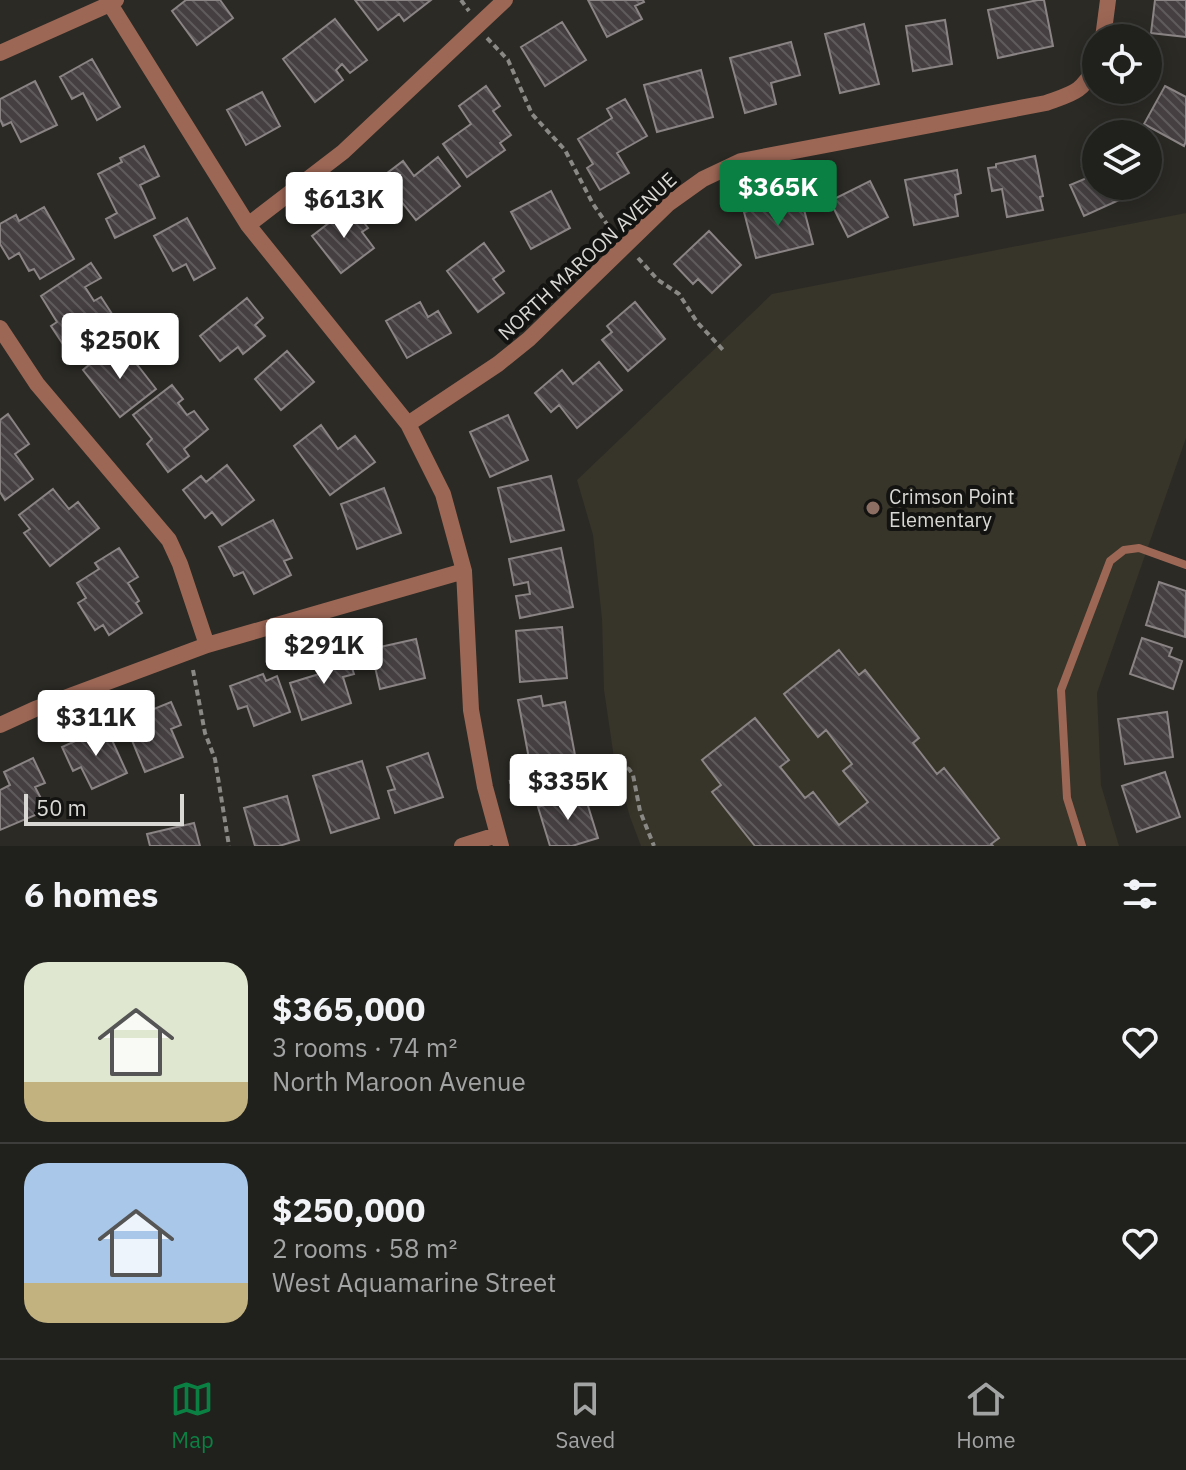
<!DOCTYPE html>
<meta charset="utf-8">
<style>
body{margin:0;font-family:"IBM Plex Sans",sans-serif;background:#282825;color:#f1f3f6;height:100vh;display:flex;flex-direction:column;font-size:30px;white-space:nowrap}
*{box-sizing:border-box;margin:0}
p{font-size:26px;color:#a2a3a3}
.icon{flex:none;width:44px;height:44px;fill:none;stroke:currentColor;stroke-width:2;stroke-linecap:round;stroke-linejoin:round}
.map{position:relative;height:846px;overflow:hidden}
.panel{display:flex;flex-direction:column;background:#20201c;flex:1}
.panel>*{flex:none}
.tools{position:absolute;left:1082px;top:24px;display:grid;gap:16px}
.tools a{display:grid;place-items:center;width:80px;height:80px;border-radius:50%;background:#20201c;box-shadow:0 4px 20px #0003,0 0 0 2px #3d3e3b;font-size:40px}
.scale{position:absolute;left:24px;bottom:20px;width:160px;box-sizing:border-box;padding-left:8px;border:4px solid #d9d8d5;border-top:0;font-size:22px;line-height:28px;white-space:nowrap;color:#d9d8d5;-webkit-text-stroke:6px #131311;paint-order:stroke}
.price{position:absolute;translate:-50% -68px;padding:0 18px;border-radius:8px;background:#fff;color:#222;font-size:26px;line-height:52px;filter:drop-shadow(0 2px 4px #0008)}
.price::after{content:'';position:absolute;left:50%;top:48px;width:24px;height:18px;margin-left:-12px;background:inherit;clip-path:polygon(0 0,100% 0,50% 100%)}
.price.current{background:#0b8043;color:#fff}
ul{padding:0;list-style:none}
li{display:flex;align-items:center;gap:24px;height:200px;padding:0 24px}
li+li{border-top:2px solid #3d3e3b}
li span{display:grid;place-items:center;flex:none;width:224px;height:160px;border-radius:24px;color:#555}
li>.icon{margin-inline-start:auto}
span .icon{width:96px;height:96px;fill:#fffc;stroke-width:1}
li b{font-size:34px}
h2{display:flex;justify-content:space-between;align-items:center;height:96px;padding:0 24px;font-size:34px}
.tabs{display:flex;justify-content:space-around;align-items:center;height:112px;border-top:2px solid #3d3e3b;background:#20201c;font-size:22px;color:#a2a3a3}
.tabs a{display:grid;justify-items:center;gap:4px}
.tabs .current{color:#0b8043}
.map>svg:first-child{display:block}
.built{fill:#373429}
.building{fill:url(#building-back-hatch);stroke:#8a8485;stroke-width:2}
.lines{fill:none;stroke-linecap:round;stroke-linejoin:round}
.path{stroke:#8a8985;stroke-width:4;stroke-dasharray:6 4;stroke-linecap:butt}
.service{stroke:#9d6755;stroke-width:8}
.minor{stroke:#9d6755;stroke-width:16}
.education-dot{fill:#8d6e63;stroke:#131311;stroke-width:3}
.labels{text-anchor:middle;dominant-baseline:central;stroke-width:8;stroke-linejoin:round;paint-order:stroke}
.street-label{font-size:20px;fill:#d9d8d5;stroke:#131311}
.poi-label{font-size:20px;fill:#d9d8d5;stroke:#131311;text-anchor:start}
</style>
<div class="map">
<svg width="1186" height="846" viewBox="0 0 1186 846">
<defs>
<pattern id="building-back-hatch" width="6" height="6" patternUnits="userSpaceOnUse" patternTransform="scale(2)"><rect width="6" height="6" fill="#453f41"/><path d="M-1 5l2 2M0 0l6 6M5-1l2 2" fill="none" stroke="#5f5a5c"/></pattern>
</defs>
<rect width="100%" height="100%" fill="#2b2a25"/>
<path class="built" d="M1186 213V438L1097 693 1101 785 1119 846H641L630 817 614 758 604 690 602 619 593 535 577 480 772 294Z"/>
<path class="building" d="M186 0H220L233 18 197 45 172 11Z
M355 0H431L404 21 399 14 378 30Z
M588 0H643L644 2 635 6 642 19 607 37Z
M1038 0H1044L1053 46 998 58 988 10Z
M1155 0H1186V37L1151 33Z
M335 19 367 60 350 73 342 64 336 70 343 80 315 102 283 59Z
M945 20 952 64 913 71 906 26Z
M562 22 586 60 545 86 521 47Z
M864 24 879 84 840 93 825 34Z
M791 42 800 75 771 83 776 104 745 113 730 58Z
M92 59 120 107 97 120 83 93 72 99 60 77Z
M701 70 713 117 657 132 644 85Z
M35 81 57 125 21 142 11 122 3 126 0 119V99Z
M486 86 500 106 493 111 511 135 500 143 505 150 467 177 443 144 471 124 459 106Z
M1165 86 1186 97V141L1184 146 1144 124Z
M262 92 280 126 246 145 227 110Z
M625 99 647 136 617 153 629 173 600 190 587 168 593 164 578 139 612 118 607 109Z
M144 146 159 176 140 185 155 218 115 238 106 219 117 213 98 174 122 162 120 158Z
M1035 156 1043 196 1040 197 1043 210 1007 217 1002 189 992 191 988 168 996 167V164Z
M438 157 460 186 416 220 382 177 403 161 414 176Z
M1096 161V186H1123L1128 196 1084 216 1070 185 1087 178 1082 167Z
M957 170 961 193 955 195 958 216 914 225 905 180Z
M870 181 888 217 848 237 830 201Z
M551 191 570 228 531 249 511 212Z
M801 198 813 244 756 258 744 212Z
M351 206 368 228 362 232 374 248 341 273 312 236Z
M44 207 74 259 40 279 34 269 29 271 19 253 9 259 0 244V224L16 215 19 221Z
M187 218 215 268 194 280 186 264 173 271 154 236Z
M709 231 741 265 712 293 698 279 693 284 674 264Z
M484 243 504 271 493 279 504 293 478 312 447 271Z
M91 263 101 278 85 287 94 301 101 297 114 317 88 334 92 341 70 355 51 326 57 322 41 296Z
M247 298 263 318 255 325 265 336 243 354 238 347 220 361 200 336Z
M420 302 428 317 438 311 451 333 407 358 386 321Z
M635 302 665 339 628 371 602 340 612 332 607 326Z
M125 349 156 389 120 417 83 370 102 354 108 362Z
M287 351 314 382 281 410 255 379Z
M599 362 622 390 577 428 559 405 551 412 535 393 562 370 573 384Z
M172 385 183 399 178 403 187 415 194 411 208 429 184 449 189 456 168 472 147 444 152 439 133 415Z
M8 414 29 444 15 454 33 479 5 500 0 492V420Z
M508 415 528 460 490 477 470 432Z
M321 425 338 449 355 436 375 462 330 495 294 446Z
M227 465 254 500 222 525 212 512 205 518 183 490 201 476 206 482Z
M551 476 564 530 511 542 498 488Z
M384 488 401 533 357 549 341 504Z
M53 489 69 509 78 502 99 528 50 566 24 533 30 529 19 515Z
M273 520 292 558 284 561 291 575 254 594 243 572 234 576 219 547Z
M119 548 138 577 128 583 139 601 136 603 142 613 109 635 103 625 95 630 78 603 86 598 77 583 99 569 95 563Z
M561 548 573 607 520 618 516 596 530 594 528 582 514 585 509 559Z
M1159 582 1186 591 1185 637 1146 625Z
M562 627 567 678 520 682 516 631Z
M1142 638 1172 648 1169 656 1182 661 1173 689 1130 674Z
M416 639 425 678 380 689 371 649Z
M346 650 354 674 343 677 351 703 302 720 290 683 319 674 315 660Z
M839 650 859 675 865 670 919 738 913 743 937 774 944 768 999 838 991 844 993 846H755L712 792 721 785 702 760 755 718 789 760 780 767 805 798 813 792 839 825 868 802 843 771 852 764 826 730 818 737 784 694Z
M263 674 266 681 277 676 290 712 254 726 247 706 238 709 230 686Z
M541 696 543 706 565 702 575 755 530 764 518 700Z
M171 702 181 725 171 729 183 757 145 772 124 721Z
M1167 712 1173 757 1125 764 1118 719Z
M106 727 127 773 92 789 81 767 73 771 62 747Z
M428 753 443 797 395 813 388 791 395 789 387 767Z
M33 758 45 783 35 787 47 810 0 830V790L10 785 4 772Z
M362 761 379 818 331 833 313 776Z
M1165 772 1180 817 1137 832 1122 786Z
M584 793 598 838 572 846H550L538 807Z
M287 796 299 840 279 846H255L244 808Z
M194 823 200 846H150L147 834Z"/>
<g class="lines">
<path class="path" d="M461 0 469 11
M487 38 508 60 532 114 565 150 593 204 611 230
M638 258 658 280 679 294 697 322 724 351
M193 670 205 733 215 759 229 846
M509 782 556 773 620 765 629 769 633 775 640 811 654 846"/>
<path class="service" d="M1082 846 1067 798 1061 690 1110 561 1124 550 1139 548 1186 565"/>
<path class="minor" d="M110 4 248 225 408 424 443 494 464 571 471 710 485 787 501 846
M1103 38 1108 0
M0 53 110 4 116 0
M248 225 343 152 505 0
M0 328 37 384 169 540 180 564 207 645
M408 424 498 364 529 339 668 204 703 179 741 161 1046 103C1074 93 1081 93 1096 66
M0 725 35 709 207 645 464 571
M462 846 497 835"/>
</g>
<circle class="education-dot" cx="873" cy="508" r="8"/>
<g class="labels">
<g class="street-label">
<text transform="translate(587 256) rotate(-43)">NORTH MAROON AVENUE</text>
</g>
<g class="poi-label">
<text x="889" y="496">Crimson Point<tspan x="889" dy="23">Elementary</tspan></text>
</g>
</g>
</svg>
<div class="tools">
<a><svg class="icon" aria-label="locate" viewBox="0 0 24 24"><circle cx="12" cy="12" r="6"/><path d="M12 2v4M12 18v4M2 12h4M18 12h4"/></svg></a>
<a><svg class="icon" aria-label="layers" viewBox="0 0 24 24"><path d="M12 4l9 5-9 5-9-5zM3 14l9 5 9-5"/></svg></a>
</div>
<div class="scale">50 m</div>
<b class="price current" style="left:778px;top:228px">$365K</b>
<b class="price" style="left:344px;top:240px">$613K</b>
<b class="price" style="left:120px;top:381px">$250K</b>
<b class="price" style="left:324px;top:686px">$291K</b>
<b class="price" style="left:96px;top:758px">$311K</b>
<b class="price" style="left:568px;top:822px">$335K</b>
</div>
<section class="panel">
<h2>6 homes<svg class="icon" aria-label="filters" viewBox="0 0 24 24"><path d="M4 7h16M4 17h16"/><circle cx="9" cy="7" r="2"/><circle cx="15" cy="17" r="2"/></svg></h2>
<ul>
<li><span style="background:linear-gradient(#dfe7d0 75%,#c2b280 0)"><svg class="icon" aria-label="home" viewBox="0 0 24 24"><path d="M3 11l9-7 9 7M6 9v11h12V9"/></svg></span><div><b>$365,000</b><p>3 rooms · 74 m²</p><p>North Maroon Avenue</p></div><svg class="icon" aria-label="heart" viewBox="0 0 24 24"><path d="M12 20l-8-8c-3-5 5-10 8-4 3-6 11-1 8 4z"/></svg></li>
<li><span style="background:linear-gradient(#a9c7e8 75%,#c2b280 0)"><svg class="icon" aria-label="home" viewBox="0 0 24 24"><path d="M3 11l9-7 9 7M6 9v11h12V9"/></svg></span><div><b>$250,000</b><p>2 rooms · 58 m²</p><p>West Aquamarine Street</p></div><svg class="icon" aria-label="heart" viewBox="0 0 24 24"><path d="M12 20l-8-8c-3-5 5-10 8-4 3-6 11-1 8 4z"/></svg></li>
</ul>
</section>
<nav class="tabs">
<a class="current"><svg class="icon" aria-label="map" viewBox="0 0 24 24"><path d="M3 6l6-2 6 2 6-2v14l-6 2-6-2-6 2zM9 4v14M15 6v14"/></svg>Map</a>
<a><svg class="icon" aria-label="saved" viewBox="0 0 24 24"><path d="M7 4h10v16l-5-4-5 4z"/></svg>Saved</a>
<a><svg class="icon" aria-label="home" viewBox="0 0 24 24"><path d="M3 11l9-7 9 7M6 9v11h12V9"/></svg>Home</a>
</nav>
